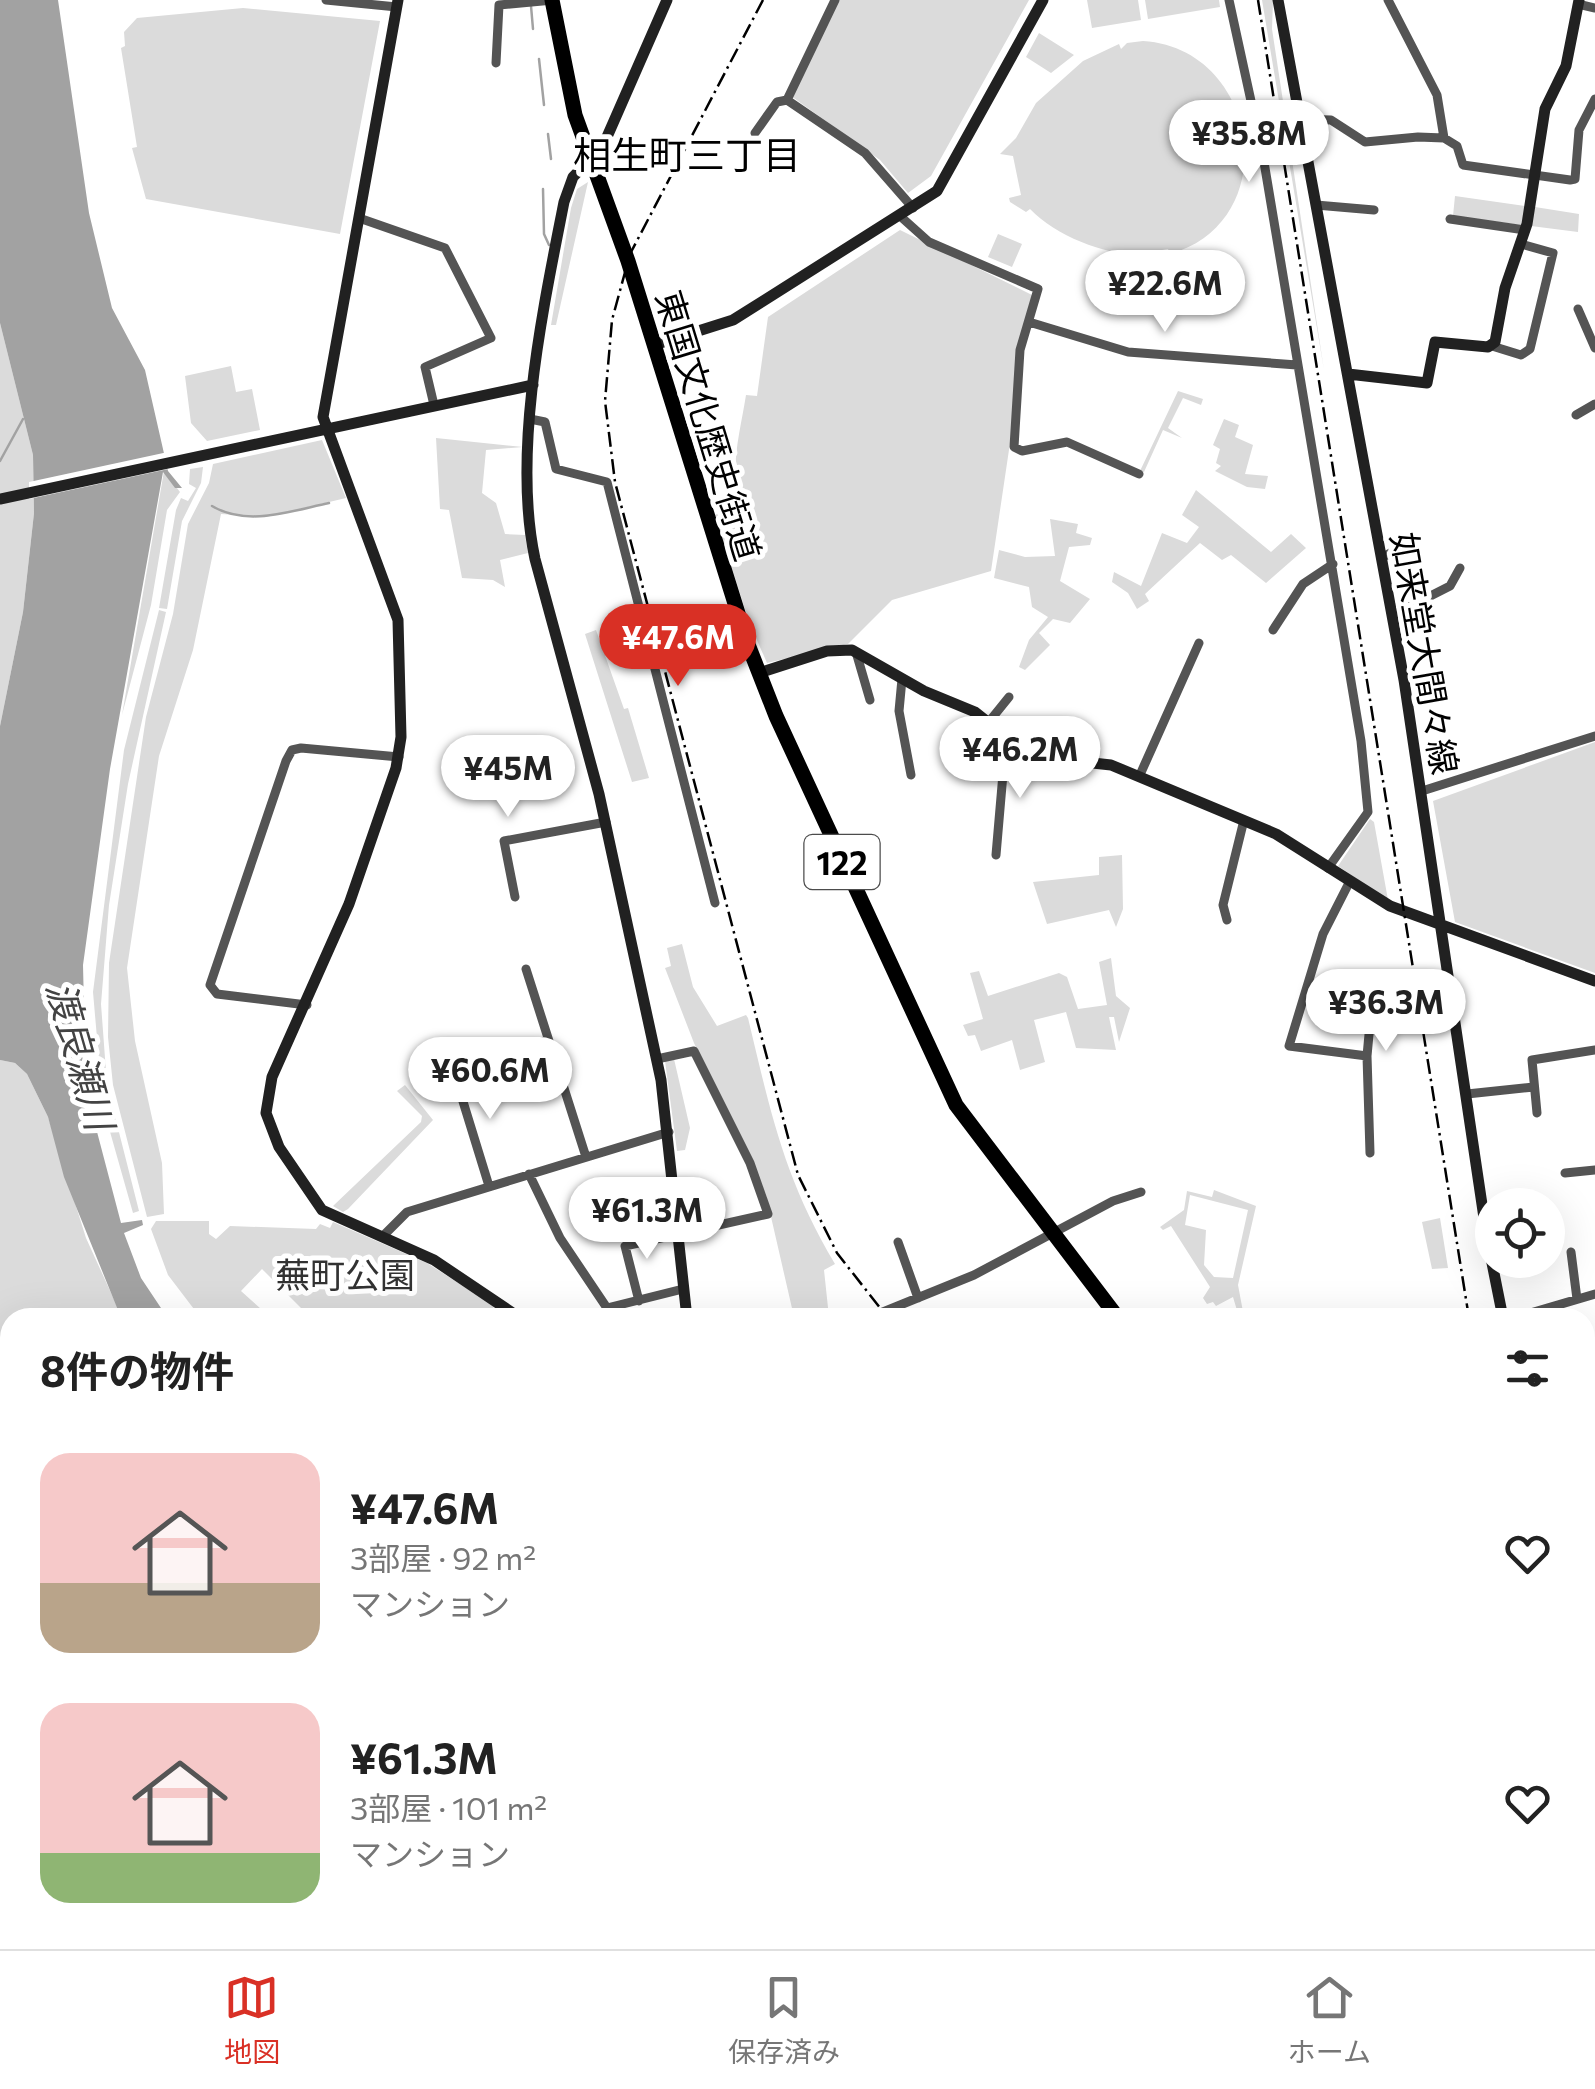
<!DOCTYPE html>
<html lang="ja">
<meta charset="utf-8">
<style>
body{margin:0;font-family:Commissioner,"Noto Sans JP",sans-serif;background:#f2f2f2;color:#222;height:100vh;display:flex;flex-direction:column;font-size:38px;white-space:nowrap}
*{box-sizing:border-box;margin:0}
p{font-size:32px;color:#767676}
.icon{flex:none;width:55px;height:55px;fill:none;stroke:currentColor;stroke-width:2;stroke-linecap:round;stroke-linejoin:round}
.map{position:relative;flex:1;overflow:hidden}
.panel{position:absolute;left:0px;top:1308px;width:1595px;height:642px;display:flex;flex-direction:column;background:#fff;border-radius:30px 30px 0 0;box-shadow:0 10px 40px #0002}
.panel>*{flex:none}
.tools{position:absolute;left:1475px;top:1188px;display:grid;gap:20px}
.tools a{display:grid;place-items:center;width:90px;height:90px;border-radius:50%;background:#fff;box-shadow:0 10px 40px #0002;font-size:50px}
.price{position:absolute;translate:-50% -85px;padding:0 22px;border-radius:35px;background:#fff;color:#222;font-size:32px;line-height:65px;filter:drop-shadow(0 2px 5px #0008)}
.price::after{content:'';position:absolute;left:50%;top:60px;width:30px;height:22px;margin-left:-15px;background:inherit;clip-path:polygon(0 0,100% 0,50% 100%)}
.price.active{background:#d93025;color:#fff}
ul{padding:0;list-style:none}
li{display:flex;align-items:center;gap:30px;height:250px;padding:0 40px}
li span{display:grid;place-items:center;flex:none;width:280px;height:200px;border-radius:30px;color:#555}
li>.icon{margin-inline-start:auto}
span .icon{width:120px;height:120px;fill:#fffc;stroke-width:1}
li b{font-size:42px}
h2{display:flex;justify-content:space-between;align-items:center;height:120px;padding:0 40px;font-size:42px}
.tabs{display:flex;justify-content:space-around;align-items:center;height:140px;border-top:2px solid #e0e0e0;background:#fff;font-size:28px;color:#767676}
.tabs a{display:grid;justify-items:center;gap:5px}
.tabs .active{color:#d93025}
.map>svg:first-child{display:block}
.green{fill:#dbdbdb;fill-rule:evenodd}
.water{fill:#a2a2a2}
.pier{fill:#fff}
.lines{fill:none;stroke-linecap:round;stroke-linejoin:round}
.stream{stroke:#a2a2a2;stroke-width:2.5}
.street{stroke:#545454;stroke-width:9}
.secondary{stroke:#212121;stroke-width:11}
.highway{stroke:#000;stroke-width:15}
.rail{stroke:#000;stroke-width:2.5;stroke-dasharray:15 5 2.5 5;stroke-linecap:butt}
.labels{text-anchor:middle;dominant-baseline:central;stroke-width:10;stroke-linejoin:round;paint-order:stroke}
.shield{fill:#fff;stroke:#4c4c4c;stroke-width:2.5}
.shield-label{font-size:32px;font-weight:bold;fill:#000}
.street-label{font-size:35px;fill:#000;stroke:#fff}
.park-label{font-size:35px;fill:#323232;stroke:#fff}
.neighbourhood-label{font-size:38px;fill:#000;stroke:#fff}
.water-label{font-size:38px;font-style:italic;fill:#434343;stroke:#fff}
</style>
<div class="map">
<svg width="1595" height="1949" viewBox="0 0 1595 1949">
<rect width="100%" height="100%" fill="#fff"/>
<path class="green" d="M839 0H1029L931 176 908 193 880 160 791 96Z
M1087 0H1138L1141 20 1092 28Z
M1145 0H1219L1220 7 1148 19Z
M1262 0H1273L1272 29 1324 370Z
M243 8 380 21 340 234 146 199 132 148 137 147 121 48 125 46 124 32 137 18Z
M1039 33 1074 55 1051 73 1026 57Z
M1143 41C1259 48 1286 221 1170 254L1168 249 1162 250V256C1118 259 1061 241 1030 209L1026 212 1010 202 1009 198 1021 195 1013 156 1000 154 1016 138 1036 103 1083 61 1119 44 1121 49 1127 43Z
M588 182 556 325H551L571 208 577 189Z
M1455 196 1525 206 1522 225 1453 216Z
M1535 207 1579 214 1578 232 1531 226Z
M900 230 1032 295 991 571 892 600 848 644 767 663 749 622 715 515 739 502C730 464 740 433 746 395L757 396 768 317Z
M998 234 1022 244 1012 267 988 257Z
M0 323 33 455 34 513 23 612 0 726Z
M231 366 236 392 252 389 260 430 207 441 191 423 185 376Z
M1178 391 1203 399 1201 405 1183 398 1168 428 1182 438 1163 430 1144 472 1140 471Z
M1224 419 1239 425 1235 437 1253 445 1245 474 1268 476 1265 489 1247 487 1215 471 1221 466 1216 463 1220 449 1213 445Z
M436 438 523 447 486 450 482 493 496 503 505 534 525 535 528 553 500 560 505 587 493 580 462 578 449 510 440 509Z
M322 440 346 498 266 517 221 514 193 650 159 756 127 968 135 1041 162 1163 164 1214 147 1217 113 1085 108 1037 109 963 146 717 173 614 188 524 209 483 213 464Z
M203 467 201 483 182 521 167 609 159 608 176 510 181 498 188 501 196 488 189 484 190 469Z
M164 471 180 492 167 510 151 605 122 715Z
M1196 490 1271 552 1291 534 1306 548 1266 583 1231 555 1222 560 1200 543 1145 594 1149 601 1137 609 1128 593 1112 582 1114 572 1141 586 1162 533 1187 543 1199 527 1182 515Z
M1050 519 1078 524 1076 533 1092 538 1090 545 1069 547 1060 581 1090 599 1070 623 1053 619 1039 633 1050 645 1025 670 1019 667 1029 640 1048 617 1032 607 1029 587 994 578 999 550 1025 557 1055 556Z
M159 610 166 612 128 784 109 905 101 1004 107 1085 139 1211 133 1213 103 1107 93 992 124 750Z
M596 630 624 709 628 708 649 778 632 782 585 634Z
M1595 742V973L1455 922 1433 801Z
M1370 819 1374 822 1388 900 1338 866Z
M1122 855 1123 909 1116 927 1109 910 1047 924 1033 882 1099 875V857Z
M682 944 693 987 717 1026 746 1015 748 1018C771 1114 784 1178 835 1264L824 1270 829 1317H794L766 1195 694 1043 665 968 671 966 667 948Z
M1111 958 1116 996 1130 1008 1119 1042 1114 1017H1109L1116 1050 1076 1048 1066 1012 1034 1020 1045 1062 1020 1070 1012 1040 981 1051 975 1035 968 1036 963 1025 983 1019 970 973 979 971 988 996 1059 973 1067 977 1078 1009 1107 1005 1099 962Z
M674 1059 690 1128 685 1150 677 1151 665 1061Z
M0 1060 15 1063 27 1074 48 1117 86 1238 122 1317 10 1318V1462L0 1453Z
M405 1085 433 1120 348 1209 343 1212 333 1206 421 1122 422 1116 397 1091Z
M1214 1190 1256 1206 1238 1285 1244 1317H1239L1233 1297 1216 1306 1213 1302 1207 1304 1203 1298 1210 1287 1171 1226 1163 1230 1160 1227 1184 1210 1187 1191 1212 1197ZM1190 1195 1248 1210 1233 1278 1214 1277 1204 1265 1206 1230 1185 1225Z
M1440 1218 1448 1268 1432 1269 1422 1222Z
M156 1221H209V1234L216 1239 230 1226 316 1229 320 1224 330 1228 333 1222 427 1263 493 1305 494 1311 489 1318 310 1317 262 1269 241 1291 270 1317H200L168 1275 151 1229Z
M10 1910V1940H133L137 1949H0V1913Z
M1066 1941 1145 1944 1157 1949H955Z"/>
<path class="water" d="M0 0H58L89 213 112 308 145 370 168 471 182 488H175L163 472 110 769 83 965 86 1090 121 1223 142 1220 143 1225 124 1233 141 1278 167 1317 120 1315 64 1177 48 1117 27 1074 15 1063 0 1060V726L23 612 34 513 33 455 0 323Z
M750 1940H1253L1272 1949H1157L1145 1944 1066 1941 955 1949H777Z"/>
<path class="pier" d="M168 452 173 468 29 499V482Z"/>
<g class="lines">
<path class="stream" d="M531 6 533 29
M539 59 544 105
M548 134 551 159
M543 189 544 234 549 245
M0 461 23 419
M212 506C247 527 291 511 329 503
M0 1925 10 1922
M684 1949 686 1940"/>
<path class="street" d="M326 0 397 7
M1229 0 1263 156 1361 741 1368 812 1328 868
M1388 0 1437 95 1444 138
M1578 4 1595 8
M496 63 499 5 553 0
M787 100 835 0
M1299 119 1331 120 1365 142 1418 137 1444 138 1457 146 1463 165 1570 180 1575 179 1579 130 1595 99
M755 133 777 102 787 100 865 153 913 208
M1316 205 1374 210
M900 216 929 242 1038 289 1020 350 1014 447 1022 451 1067 442 1139 474
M359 218 445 248 491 338 425 367 434 405
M1450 219 1525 230
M1578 309 1595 348
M1029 322 1128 352 1297 365
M1492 346 1521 355 1530 349 1553 253 1521 244
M1576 415 1595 404
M530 419 545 422 556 469 607 482 715 903
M1383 557 1405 545
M1393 615 1450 586 1460 568
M1273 630 1303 584 1333 564
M856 652 870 700
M902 679 899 711 911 775
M988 723 1009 697
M1139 777 1199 643
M1422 791 1595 736
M996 855 1006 739
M1350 881 1323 934 1289 1046 1367 1056 1370 1153
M515 897 504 841 606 822
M1227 920 1223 905 1244 820
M526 969 586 1157
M307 1005 217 994 210 985 286 761 292 750 301 748 399 757
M1367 1056 1371 1013
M453 1069 489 1186
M439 1073 548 1040
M1467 1094 1534 1087
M1537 1113 1532 1060 1595 1050
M1565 1173 1595 1170
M529 1174 560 1238 607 1308 683 1289
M383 1236 407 1212 669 1132
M898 1242 918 1298
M1571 1252 1577 1299
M639 1301 625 1246 768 1214 750 1163 694 1051 657 1059
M878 1314 974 1275 1113 1201 1141 1192
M1514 1318 1595 1294
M0 1655 10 1653
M0 1708 10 1699
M0 1753 5 1760 0 1764
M7 1882 10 1868
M72 1940 77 1949
M334 1940 342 1949
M383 1940 388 1949
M581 1940 591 1949"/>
<path class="secondary" d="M398 0 323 417 398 620 401 737 396 768 349 904 272 1077 266 1113 279 1147 322 1210 434 1260 520 1318
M667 0 603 146 573 177 564 202C543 309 512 452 535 559L599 794 661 1080 687 1318
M1278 0 1404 680 1487 1238 1503 1318
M654 345 733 320 937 191 1043 0
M1348 374 1427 383 1435 342 1488 347 1495 342 1505 288 1527 224 1545 109 1566 66 1579 0
M0 499 533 385
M759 673 827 651 852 650 924 691 975 712 1020 748 1056 759 1111 765 1276 834 1390 906 1595 981
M870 1318 878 1314
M1585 1576 1595 1605
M0 1656 10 1674
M200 1940 209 1949
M1404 1940 1406 1949"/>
<path class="highway" d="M552 0 575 115 628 261 747 642 776 716 956 1105 1118 1318
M1477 1940 1479 1949"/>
<path class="rail" d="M763 0 630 254 612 320 605 401 615 482 798 1175 837 1253 888 1318
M1258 0 1469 1318
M1585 1922 1595 1943
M1455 1940 1457 1949"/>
</g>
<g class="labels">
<rect class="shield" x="804.5" y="835" width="75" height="54" rx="8"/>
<g class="shield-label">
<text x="842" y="862">122</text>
</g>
<g class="street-label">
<text transform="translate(710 425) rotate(73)">東国文化歴史街道</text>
<text transform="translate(1426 653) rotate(80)">如来堂大間々線</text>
</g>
<g class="park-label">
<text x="345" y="1273">蕪町公園</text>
</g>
<g class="neighbourhood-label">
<text x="687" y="153">相生町三丁目</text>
</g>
<g class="water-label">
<text transform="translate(82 1055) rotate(74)">渡良瀬川</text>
</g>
</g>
</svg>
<div class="tools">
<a><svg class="icon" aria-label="locate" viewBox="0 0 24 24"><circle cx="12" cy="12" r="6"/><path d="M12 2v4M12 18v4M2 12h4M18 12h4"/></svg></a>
</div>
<b class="price" style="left:1249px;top:185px">¥35.8M</b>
<b class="price" style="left:1165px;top:335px">¥22.6M</b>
<b class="price active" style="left:678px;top:689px">¥47.6M</b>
<b class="price" style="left:1020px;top:801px">¥46.2M</b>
<b class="price" style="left:508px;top:820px">¥45M</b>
<b class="price" style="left:1386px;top:1054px">¥36.3M</b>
<b class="price" style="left:490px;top:1122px">¥60.6M</b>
<b class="price" style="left:647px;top:1262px">¥61.3M</b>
<section class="panel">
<h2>8件の物件<svg class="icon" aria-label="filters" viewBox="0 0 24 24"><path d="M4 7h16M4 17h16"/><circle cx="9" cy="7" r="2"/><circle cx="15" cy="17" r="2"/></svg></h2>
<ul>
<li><span style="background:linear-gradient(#f6c9c9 65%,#b9a48a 0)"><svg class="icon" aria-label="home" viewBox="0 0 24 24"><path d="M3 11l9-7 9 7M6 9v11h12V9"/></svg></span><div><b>¥47.6M</b><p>3部屋 · 92 m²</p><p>マンション</p></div><svg class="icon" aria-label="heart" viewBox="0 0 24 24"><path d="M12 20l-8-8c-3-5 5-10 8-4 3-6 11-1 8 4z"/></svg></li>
<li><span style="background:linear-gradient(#f6c9c9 75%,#8fb573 0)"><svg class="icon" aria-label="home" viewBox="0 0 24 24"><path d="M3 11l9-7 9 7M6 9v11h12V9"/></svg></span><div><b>¥61.3M</b><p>3部屋 · 101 m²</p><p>マンション</p></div><svg class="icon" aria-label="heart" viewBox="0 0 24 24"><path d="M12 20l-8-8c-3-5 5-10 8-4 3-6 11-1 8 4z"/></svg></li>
</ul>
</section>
</div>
<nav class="tabs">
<a class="active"><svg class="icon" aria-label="map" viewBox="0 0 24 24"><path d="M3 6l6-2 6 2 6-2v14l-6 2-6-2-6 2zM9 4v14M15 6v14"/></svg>地図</a>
<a><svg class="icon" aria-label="saved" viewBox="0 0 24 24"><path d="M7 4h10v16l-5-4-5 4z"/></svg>保存済み</a>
<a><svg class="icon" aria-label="home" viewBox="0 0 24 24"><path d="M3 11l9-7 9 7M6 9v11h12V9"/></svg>ホーム</a>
</nav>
